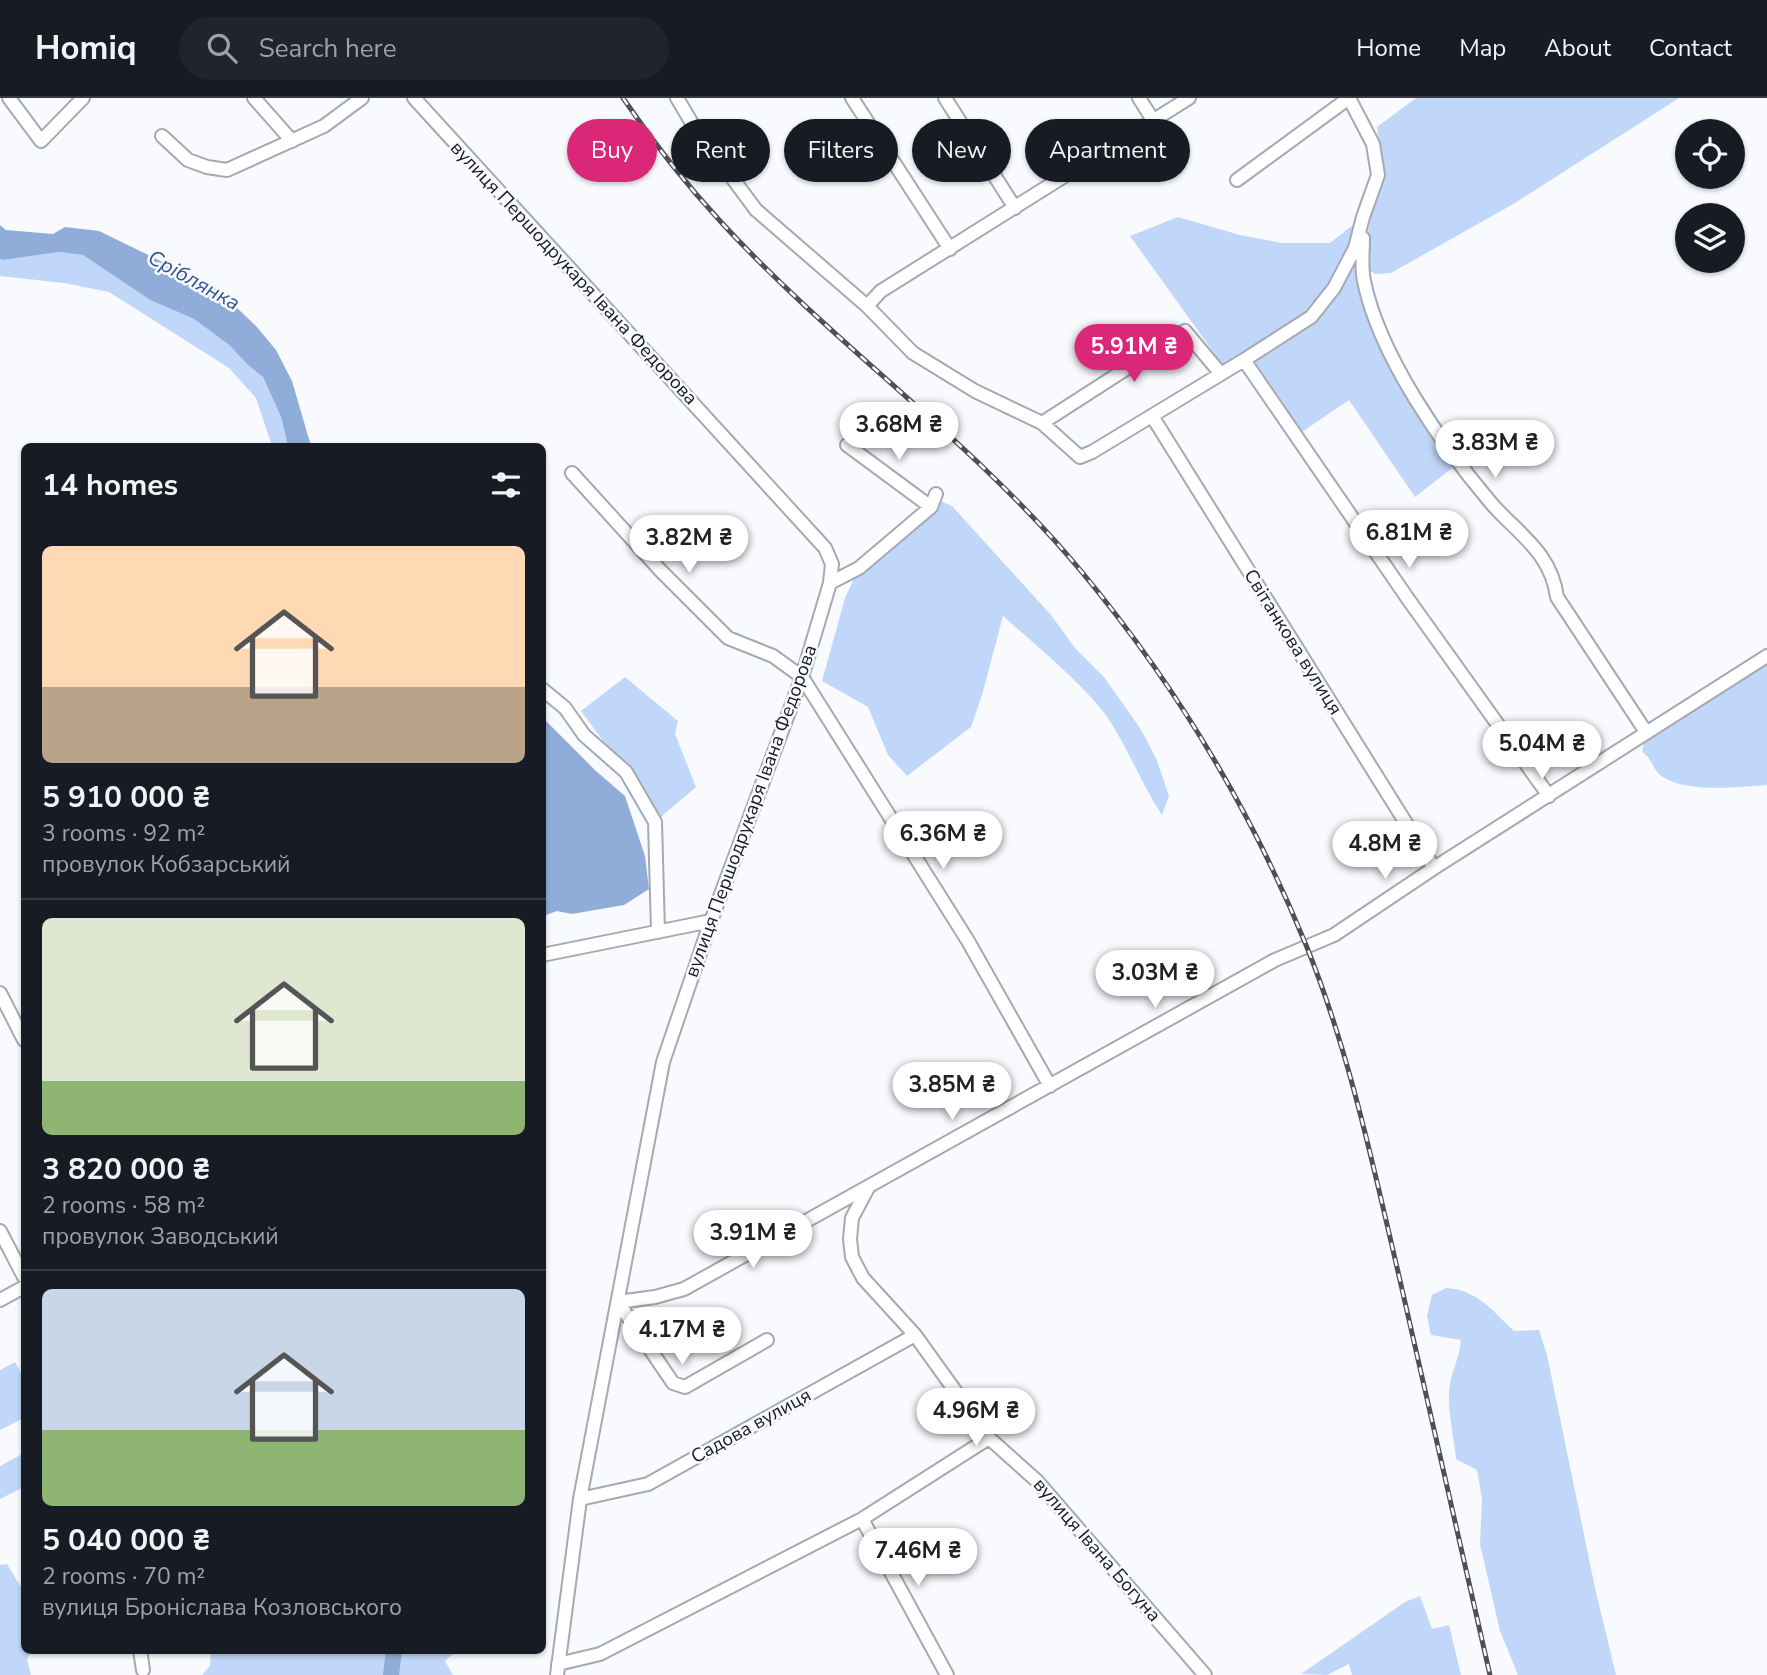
<!DOCTYPE html>
<meta charset="utf-8">
<style>
body{margin:0;font-family:"Nunito Sans",sans-serif;background:#20242c;color:#f1f3f6;height:100vh;display:flex;flex-direction:column;font-size:26px;white-space:nowrap}
*{box-sizing:border-box;margin:0}
p{font-size:23px;color:#9ea1a6}
.icon{flex:none;width:38px;height:38px;fill:none;stroke:currentColor;stroke-width:2;stroke-linecap:round;stroke-linejoin:round}
.map{position:relative;flex:1;overflow:hidden}
.panel{position:absolute;left:21px;top:345px;width:525px;height:1211px;display:flex;flex-direction:column;background:#171b24;border-radius:10px;box-shadow:0 2px 5px #0004}
.panel>*{flex:none}
.top-card{position:absolute;left:567px;top:21px;width:665px;height:63px;display:flex;gap:14px}
.controls{position:absolute;left:1675px;top:21px;display:grid;gap:14px}
.controls a{display:grid;place-items:center;width:70px;height:70px;border-radius:50%;background:#171b24;box-shadow:0 2px 5px #0004;font-size:35px}
.price{position:absolute;translate:-50% -60px;padding:0 16px;border-radius:24px;background:#fff;color:#222;font-size:23px;line-height:46px;filter:drop-shadow(0 2px 4px #0008)}
.price::after{content:'';position:absolute;left:50%;top:42px;width:21px;height:16px;margin-left:-10px;background:inherit;clip-path:polygon(0 0,100% 0,50% 100%)}
.price.active{background:#db2777;color:#fff}
ul{padding:0;list-style:none}
li{display:grid;align-content:center;gap:14px;height:371px;padding:0 21px}
li+li{border-top:2px solid #363941}
li span{display:grid;place-items:center;height:217px;border-radius:10px;color:#555}
li>.icon{margin-inline-start:auto}
span .icon{width:126px;height:126px;fill:#fffc;stroke-width:1}
li b{font-size:30px}
h2{display:flex;justify-content:space-between;align-items:center;height:84px;padding:0 21px;font-size:30px}
.chip{padding:0 24px;border-radius:32px;background:#171b24;box-shadow:0 2px 5px #0004;font-size:24px;line-height:63px}
.chip.active{background:#db2777;color:#fff}
header{display:flex;align-items:center;gap:42px;box-sizing:border-box;height:98px;padding:0 35px;background:#171b24;border-bottom:2px solid #363941}
header strong{font-size:33px}
nav{display:flex;gap:38px;margin-inline-start:auto;font-size:24px}
.search{width:490px;height:63px;background:#20242c;display:flex;align-items:center;gap:18px;box-sizing:border-box;padding:0 24px;border-radius:38px;color:#9ea1a6;font-size:26px}
.map>svg:first-child{display:block}
.green{fill:#c1d7f9}
.water{fill:#90adda}
.lines{fill:none;stroke-linecap:round;stroke-linejoin:round}
.river{stroke:#90adda;stroke-width:16}
.minor-casing{stroke:#a4a9b2;stroke-width:16}
.minor{stroke:#fff;stroke-width:12}
.rail-casing{stroke:#4e5053;stroke-width:5}
.rail{stroke:#f8fafe;stroke-width:2.5;stroke-dasharray:8;stroke-linecap:butt}
.labels{text-anchor:middle;dominant-baseline:central;stroke-width:5;stroke-linejoin:round;paint-order:stroke}
.street-label{font-size:19px;fill:#191b1e;stroke:#f8fafe}
.water-label{font-size:21px;font-style:italic;fill:#32568f;stroke:#f8fafe}
</style>
<header>
<strong>Homiq</strong>
<div class="search"><svg class="icon" aria-label="search" viewBox="0 0 24 24"><circle cx="10" cy="10" r="6"/><path d="M15 15l6 6"/></svg>Search here</div>
<nav><a>Home</a><a>Map</a><a>About</a><a>Contact</a></nav>
</header>
<div class="map">
<svg width="1767" height="1577" viewBox="0 0 1767 1577">
<rect width="100%" height="100%" fill="#f8fafe"/>
<path class="green" d="M1416 0H1679L1515 105 1391 175 1375 176 1367 171 1368 134 1383 64 1377 29Z
M1178 119 1240 137 1282 145H1330L1363 119V180L1395 267 1460 364 1415 399 1349 302 1296 338 1245 263 1227 273 1130 138Z
M59 154 83 157 150 202 194 221 229 247 249 268 263 279 281 319 288 348H272L256 300 229 270 109 194 64 185 0 178V160C10 162 46 155 59 154Z
M941 403 952 408 1051 517 1075 550 1104 579 1140 630 1156 660 1169 698 1162 717C1138 681 1124 638 1097 606 1069 574 1034 546 1003 518L982 597 971 629 907 678 888 657 868 609 822 583 845 500 859 470 931 409Z
M1767 558V687C1738 689 1682 696 1659 676 1652 669 1651 659 1642 654L1646 634Z
M625 579 678 623 675 636 696 689 655 724 626 674 581 613Z
M1446 1190C1476 1191 1493 1213 1514 1233L1539 1232 1547 1257 1595 1490 1616 1577H1518L1500 1533 1480 1446 1482 1401 1477 1372 1456 1361C1454 1340 1448 1316 1449 1295 1450 1275 1459 1263 1461 1242L1431 1237 1427 1218 1432 1197Z
M15 1264 24 1281V1320L0 1332V1272Z
M24 1355V1394L22 1390 0 1401V1368Z
M7 1466 24 1494V1552H31L27 1562 31 1577H0V1467Z
M1420 1498 1432 1531 1449 1527 1461 1577H1352L1349 1566 1327 1577 1301 1576 1405 1504Z
M211 1552H457L445 1563 453 1577H202L210 1568Z"/>
<path class="water" d="M0 127 6 132 53 136 65 129 99 133 216 190 256 228 276 252 292 283 311 348H288L281 319 263 279 249 268 229 247 194 221 150 202 83 157 59 154 2 162 0 160Z
M542 619 596 673 625 698 645 758 649 791 624 807 572 816 557 813 543 818Z"/>
<g class="lines">
<path class="river" d="M391 1577 394 1552"/>
<defs>
<path id="minor" d="M9 0 41 43 83 0
M254 0 292 43
M414 0 825 450 832 466 830 485 802 579 711 823 663 964 580 1401 557 1577
M677 0 693 27 756 112 867 208 913 255 975 293 1042 325 1080 359 1092 354 1244 262 1311 219 1334 190 1355 150 1363 119 1378 77 1373 46 1349 0
M852 0 950 151
M945 0 1015 110
M1139 0 1153 22
M162 38 188 62 207 69 227 72 324 28 362 0
M1237 82 1349 0
M1363 140C1363 154 1361 169 1364 183 1379 257 1442 347 1491 405 1518 436 1551 454 1557 499L1646 634
M867 208 881 193 1189 0
M1244 262 1408 501 1549 698
M1152 318 1434 770
M1042 325 1185 233 1221 276
M847 347 931 409
M572 375 661 473 728 540 773 558 802 579 968 843 1050 988
M830 485 859 470 931 409 936 396
M542 591 565 610 584 637 626 674 655 724 658 834
M542 857 711 823
M0 895 24 942
M869 1088 852 1120 850 1141 852 1159 863 1180 915 1237 989 1340 1037 1383 1205 1577
M0 1133 24 1179
M0 1202 24 1189
M618 1204 655 1199 684 1191 1275 862 1334 837 1434 770 1767 558
M618 1204 673 1285 685 1289 767 1242
M580 1401 648 1386 915 1237
M862 1421 947 1577
M140 1552 143 1572
M558 1566 600 1556 862 1421 989 1340"/>
</defs>
<use href="#minor" class="minor-casing"/>
<use href="#minor" class="minor"/>
<defs>
<path id="rail" d="M623 0C653 44 685 85 721 124 834 247 974 344 1081 473 1175 586 1251 712 1306 847 1349 953 1373 1067 1399 1178 1429 1311 1460 1444 1490 1577"/>
</defs>
<use href="#rail" class="rail-casing"/>
<use href="#rail" class="rail"/>
</g>
<g class="labels">
<g class="street-label">
<text transform="translate(574 175) rotate(47)">вулиця Першодрукаря Івана Федорова</text>
<text transform="translate(1293 544) rotate(58)">Світанкова вулиця</text>
<text transform="translate(751 713) rotate(-70)">вулиця Першодрукаря Івана Федорова</text>
<text transform="translate(751 1328) rotate(-29)">Садова вулиця</text>
<text transform="translate(1097 1452) rotate(49)">вулиця Івана Богуна</text>
</g>
<g class="water-label">
<text transform="translate(194 182) rotate(29)">Сріблянка</text>
</g>
</g>
</svg>
<div class="controls">
<a><svg class="icon" aria-label="locate" viewBox="0 0 24 24"><circle cx="12" cy="12" r="6"/><path d="M12 2v4M12 18v4M2 12h4M18 12h4"/></svg></a>
<a><svg class="icon" aria-label="layers" viewBox="0 0 24 24"><path d="M12 4l9 5-9 5-9-5zM3 14l9 5 9-5"/></svg></a>
</div>
<b class="price active" style="left:1134px;top:286px">5.91M ₴</b>
<b class="price" style="left:899px;top:364px">3.68M ₴</b>
<b class="price" style="left:1495px;top:382px">3.83M ₴</b>
<b class="price" style="left:1409px;top:472px">6.81M ₴</b>
<b class="price" style="left:689px;top:477px">3.82M ₴</b>
<b class="price" style="left:1542px;top:683px">5.04M ₴</b>
<b class="price" style="left:943px;top:773px">6.36M ₴</b>
<b class="price" style="left:1385px;top:783px">4.8M ₴</b>
<b class="price" style="left:1155px;top:912px">3.03M ₴</b>
<b class="price" style="left:952px;top:1024px">3.85M ₴</b>
<b class="price" style="left:753px;top:1172px">3.91M ₴</b>
<b class="price" style="left:682px;top:1269px">4.17M ₴</b>
<b class="price" style="left:976px;top:1350px">4.96M ₴</b>
<b class="price" style="left:918px;top:1490px">7.46M ₴</b>
<div class="top-card">
<a class="chip active">Buy</a>
<a class="chip">Rent</a>
<a class="chip">Filters</a>
<a class="chip">New</a>
<a class="chip">Apartment</a>
</div>
<section class="panel">
<h2>14 homes<svg class="icon" aria-label="filters" viewBox="0 0 24 24"><path d="M4 7h16M4 17h16"/><circle cx="9" cy="7" r="2"/><circle cx="15" cy="17" r="2"/></svg></h2>
<ul>
<li><span style="background:linear-gradient(#ffd9b3 65%,#b9a48a 0)"><svg class="icon" aria-label="home" viewBox="0 0 24 24"><path d="M3 11l9-7 9 7M6 9v11h12V9"/></svg></span><div><b>5 910 000 ₴</b><p>3 rooms · 92 m²</p><p>провулок Кобзарський</p></div></li>
<li><span style="background:linear-gradient(#dfe7d0 75%,#8fb573 0)"><svg class="icon" aria-label="home" viewBox="0 0 24 24"><path d="M3 11l9-7 9 7M6 9v11h12V9"/></svg></span><div><b>3 820 000 ₴</b><p>2 rooms · 58 m²</p><p>провулок Заводський</p></div></li>
<li><span style="background:linear-gradient(#c9d6e8 65%,#8fb573 0)"><svg class="icon" aria-label="home" viewBox="0 0 24 24"><path d="M3 11l9-7 9 7M6 9v11h12V9"/></svg></span><div><b>5 040 000 ₴</b><p>2 rooms · 70 m²</p><p>вулиця Броніслава Козловського</p></div></li>
</ul>
</section>
</div>
